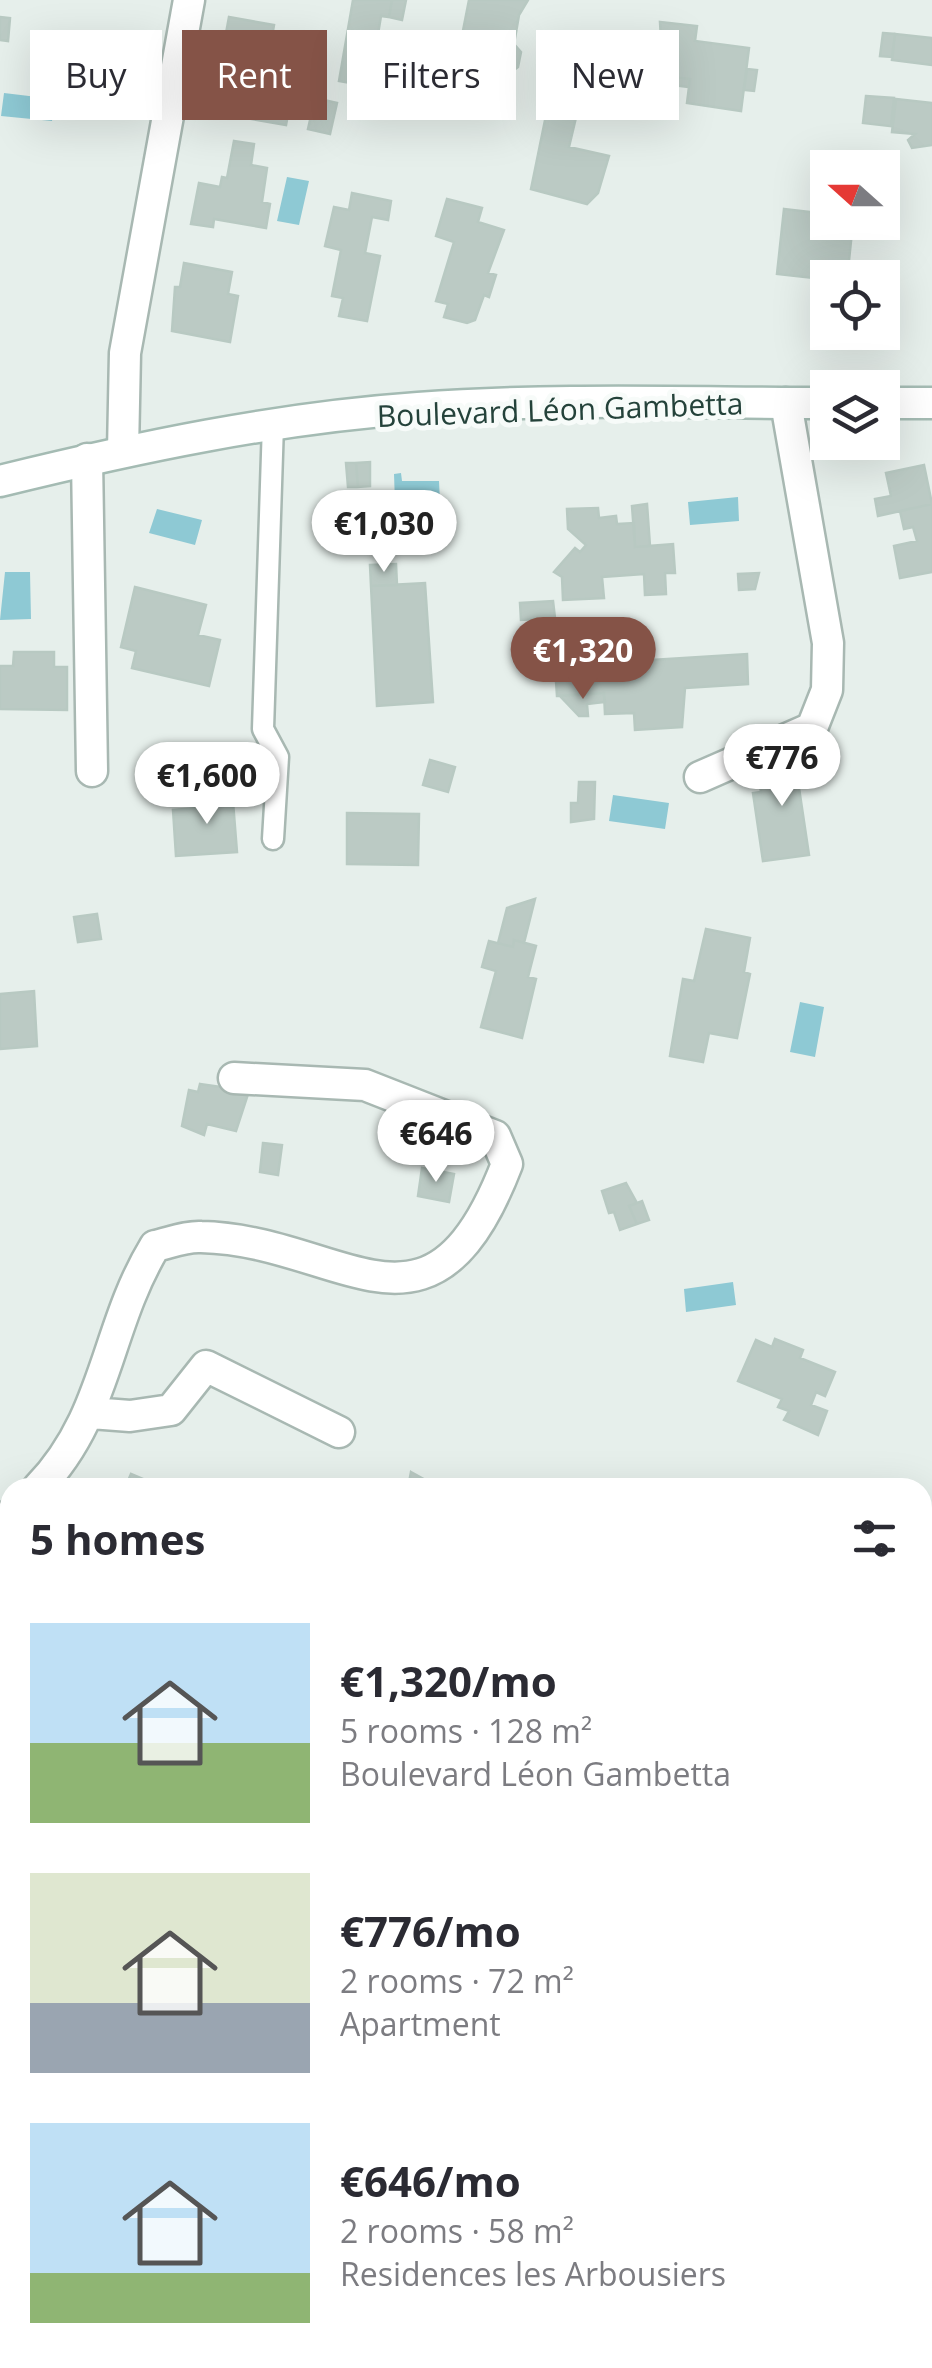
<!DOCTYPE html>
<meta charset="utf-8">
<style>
body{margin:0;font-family:"Open Sans",sans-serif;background:#f2f2f3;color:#2b2b33;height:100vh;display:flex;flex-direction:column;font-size:38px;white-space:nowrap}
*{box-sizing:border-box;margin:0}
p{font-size:32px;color:#7c7c81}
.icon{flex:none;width:55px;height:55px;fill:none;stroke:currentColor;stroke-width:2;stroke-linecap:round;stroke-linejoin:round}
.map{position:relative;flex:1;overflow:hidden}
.side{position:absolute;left:0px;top:1478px;width:932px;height:892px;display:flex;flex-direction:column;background:#fff;border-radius:30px 30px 0 0;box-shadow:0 10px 40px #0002}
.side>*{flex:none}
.hud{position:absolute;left:30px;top:30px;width:872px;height:90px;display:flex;gap:20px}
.needle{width:65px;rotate:291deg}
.tools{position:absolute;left:810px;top:150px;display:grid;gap:20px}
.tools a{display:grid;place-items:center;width:90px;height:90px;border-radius:0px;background:#fff;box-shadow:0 10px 40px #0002;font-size:50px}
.price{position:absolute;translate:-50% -85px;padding:0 22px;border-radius:35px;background:#fff;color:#222;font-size:32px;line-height:65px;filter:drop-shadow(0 2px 5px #0008)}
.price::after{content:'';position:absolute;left:50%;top:60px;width:30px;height:22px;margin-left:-15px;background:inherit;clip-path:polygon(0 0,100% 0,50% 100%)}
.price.active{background:#855347;color:#fff}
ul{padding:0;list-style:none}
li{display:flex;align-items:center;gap:30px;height:250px;padding:0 30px}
li span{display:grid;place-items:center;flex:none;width:280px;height:200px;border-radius:0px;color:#555}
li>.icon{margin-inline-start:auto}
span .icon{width:120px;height:120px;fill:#fffc;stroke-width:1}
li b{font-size:42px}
h2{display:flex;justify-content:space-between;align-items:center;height:120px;padding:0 30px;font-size:42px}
.pill{padding:0 35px;border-radius:0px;background:#fff;box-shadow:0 10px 40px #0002;font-size:35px;line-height:90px}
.pill.active{background:#855347;color:#fff}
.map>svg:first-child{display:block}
.water{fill:#8ec9d4}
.building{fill:#bbcac4;stroke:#b8c9c2;stroke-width:2.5}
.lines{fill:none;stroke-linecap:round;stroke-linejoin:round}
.lane-casing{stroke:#a8b8b2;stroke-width:25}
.street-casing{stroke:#a8b8b2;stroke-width:35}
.secondary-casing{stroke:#a4bbb3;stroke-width:35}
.lane{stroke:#fff;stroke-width:20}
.street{stroke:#fff;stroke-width:30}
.secondary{stroke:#fff;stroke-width:30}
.labels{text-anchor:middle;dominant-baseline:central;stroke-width:10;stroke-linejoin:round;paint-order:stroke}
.street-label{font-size:30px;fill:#24423a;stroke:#f7fbf9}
</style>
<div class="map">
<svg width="932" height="2368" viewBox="0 0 932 2368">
<rect width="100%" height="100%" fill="#e6efeb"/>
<path class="water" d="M4 93 54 99 52 121 1 116Z
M287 177 309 181 299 225 277 221Z
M401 473 402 481H439L440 502 395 503 394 474Z
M738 497 739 521 690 525 688 502Z
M157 509 202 520 195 545 149 533Z
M5 572H30L31 619 0 620Z
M613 795 669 803 665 829 609 821Z
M800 1002 824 1007 815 1057 790 1052Z
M733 1282 736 1305 686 1312 684 1289Z"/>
<path class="building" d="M353 0H392L389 17 381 16 375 52 397 56 391 90 339 81Z
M392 0H406L402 20 389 17Z
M528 0 519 15 514 44 521 52 518 67 510 73 494 71 487 60 489 51 460 46 469 0Z
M0 17 10 18 8 41 0 40Z
M229 17 274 25 266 71 295 76 286 125 240 117 243 98 215 93Z
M660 22 697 26 695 41 749 48 741 111 687 103 690 79 663 76Z
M883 33 895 34 892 57 880 56Z
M895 34 932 38V65L892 60Z
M586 53 636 57 634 92 583 88 569 147 609 156 598 193 587 204 531 189 555 71 584 80Z
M747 69 757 70 754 91 744 90Z
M56 76 68 78 66 88 55 87Z
M663 76 690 79 689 87 664 84Z
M866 96 894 98 891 126 863 123Z
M315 98 337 103 330 134 308 129Z
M896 99 932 103V145L912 148 908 140 915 134 892 132Z
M234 141 254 144 251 165 267 168 262 202 270 204 266 228 214 219 213 227 191 224 199 183 220 187 222 177 227 178Z
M352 193 391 201 388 220 372 217 365 253 380 256 367 321 339 316 343 298 332 296 341 250 325 246 334 207 349 210Z
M447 199 482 208 478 222 504 230 488 273 496 275 489 297 484 295 475 320 467 323 444 317 448 304 436 301 454 242 436 236Z
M784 209 828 214V222H853L848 270 855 271 854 278H828V294L812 292 814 278 777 274Z
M184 263 232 272 228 294 238 296 230 342 172 331 175 287H180Z
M370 462V486L358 487 356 463Z
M346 463H356L358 487H348Z
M924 465 932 504 878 516 875 499 891 496 886 473Z
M647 504 650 546 635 547 632 506Z
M932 504V572L900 578 894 546 917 541 913 527 904 529 900 511Z
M598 508 599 518 616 516 617 524 634 523 635 547 673 544 675 573H665L666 594 645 595 644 574 602 577 604 598 563 600 562 577 554 572 575 548 580 552 586 545 568 529 567 509Z
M396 564 397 585 371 586 370 565Z
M759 573 755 589 739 590 738 574Z
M425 583 433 702 377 706 371 586Z
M135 587 206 605 198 635 220 640 209 686 132 668 136 651 121 647Z
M553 601 555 618 521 620 520 603Z
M14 652H54V667H67V710L0 709V666H13Z
M747 654 748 684 685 688 682 727 635 730 634 713 605 714 604 693 557 696 555 666Z
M604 693 605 702 587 704 588 716H579L560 696Z
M810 759 814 785 799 788 809 855 763 861 753 793 761 792 757 767Z
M430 760 455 767 448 792 423 785Z
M579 782H595L594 819 571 822V803H578Z
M232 789 237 852 176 856 173 810 209 807 208 790Z
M347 813 419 814 418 865 347 864Z
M535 899 524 943 514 940 513 947 498 943 507 908Z
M97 914 101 939 78 942 74 917Z
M706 929 750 938 744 972 750 974 737 1038 709 1033 703 1062 670 1056 683 979 694 981Z
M514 940 536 946 528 977 536 979 522 1038 481 1027 496 971 482 967 489 941 513 947Z
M34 991 37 1046 0 1049V994Z
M200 1084 249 1091 236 1131 207 1124 204 1135 182 1126 189 1090 198 1092Z
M263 1143 282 1145 278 1175 260 1172Z
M422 1168 454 1174 449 1202 418 1196Z
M626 1183 637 1203 629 1206 637 1224 620 1230 614 1212 609 1213 602 1191Z
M642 1201 649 1220 637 1224 629 1206Z
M775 1339 803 1350 800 1358 835 1372 825 1396 816 1392 811 1405 827 1411 818 1435 784 1420 789 1411 778 1407 782 1399 738 1381 756 1340 772 1347Z
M411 1472 440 1488H408Z
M131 1474 164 1488H125Z
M0 1690 10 1698V1706L0 1717Z
M932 2011V2043L922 2039Z
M922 2166 932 2171V2188L922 2182Z
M922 2182 932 2188V2227L922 2221Z
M24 2360H61L73 2368H36Z
M343 2360H409L405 2368H341Z"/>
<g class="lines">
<defs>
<path id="lane" d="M273 424 263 729 278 757 273 839
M181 2368 185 2360"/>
<path id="street" d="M123 451 125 353 189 0
M87 459 92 771
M700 777 812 728 827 690 828 643 786 403
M91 1413 130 1416 171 1410 206 1366 339 1432
M38 1488C108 1416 105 1328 155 1246 169 1243 186 1236 201 1237 344 1240 430 1364 507 1164L495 1136 365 1085 234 1078
M0 1524 10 1515
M0 1895 10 1907"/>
<path id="secondary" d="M882 403H932
M0 481C138 447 276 418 418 408 554 398 691 403 828 403"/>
</defs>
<use href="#lane" class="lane-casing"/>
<use href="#street" class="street-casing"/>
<use href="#secondary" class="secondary-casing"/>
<use href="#lane" class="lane"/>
<use href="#street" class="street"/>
<use href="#secondary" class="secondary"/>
</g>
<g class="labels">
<g class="street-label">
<text transform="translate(560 409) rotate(-2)">Boulevard Léon Gambetta</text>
</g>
</g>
</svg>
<div class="tools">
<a><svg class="needle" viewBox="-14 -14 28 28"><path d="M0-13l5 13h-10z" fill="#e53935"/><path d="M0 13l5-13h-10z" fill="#7c7c81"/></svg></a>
<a><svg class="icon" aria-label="locate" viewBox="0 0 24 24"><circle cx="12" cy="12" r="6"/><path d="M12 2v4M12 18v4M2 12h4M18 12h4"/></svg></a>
<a><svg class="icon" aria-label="layers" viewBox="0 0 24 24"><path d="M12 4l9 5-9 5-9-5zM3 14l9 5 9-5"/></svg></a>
</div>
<b class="price" style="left:384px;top:575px">€1,030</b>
<b class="price active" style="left:583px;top:702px">€1,320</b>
<b class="price" style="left:782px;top:809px">€776</b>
<b class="price" style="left:207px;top:827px">€1,600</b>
<b class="price" style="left:436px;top:1185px">€646</b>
<div class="hud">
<a class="pill">Buy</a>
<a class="pill active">Rent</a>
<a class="pill">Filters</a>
<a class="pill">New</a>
</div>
<section class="side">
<h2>5 homes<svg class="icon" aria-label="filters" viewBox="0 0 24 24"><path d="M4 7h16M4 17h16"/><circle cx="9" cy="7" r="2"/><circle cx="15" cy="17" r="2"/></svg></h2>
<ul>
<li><span style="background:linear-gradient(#bfe0f5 60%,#8fb573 0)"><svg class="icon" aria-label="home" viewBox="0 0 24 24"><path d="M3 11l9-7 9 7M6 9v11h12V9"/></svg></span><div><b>€1,320/mo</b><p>5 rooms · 128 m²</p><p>Boulevard Léon Gambetta</p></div></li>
<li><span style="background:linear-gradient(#dfe7d0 65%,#9aa5b1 0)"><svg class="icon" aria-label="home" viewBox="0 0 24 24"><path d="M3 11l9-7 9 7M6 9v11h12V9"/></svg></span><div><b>€776/mo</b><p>2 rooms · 72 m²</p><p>Apartment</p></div></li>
<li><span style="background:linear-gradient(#bfe0f5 75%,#8fb573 0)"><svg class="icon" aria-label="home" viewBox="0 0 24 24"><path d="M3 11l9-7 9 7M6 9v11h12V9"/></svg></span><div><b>€646/mo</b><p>2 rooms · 58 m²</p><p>Residences les Arbousiers</p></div></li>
</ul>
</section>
</div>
